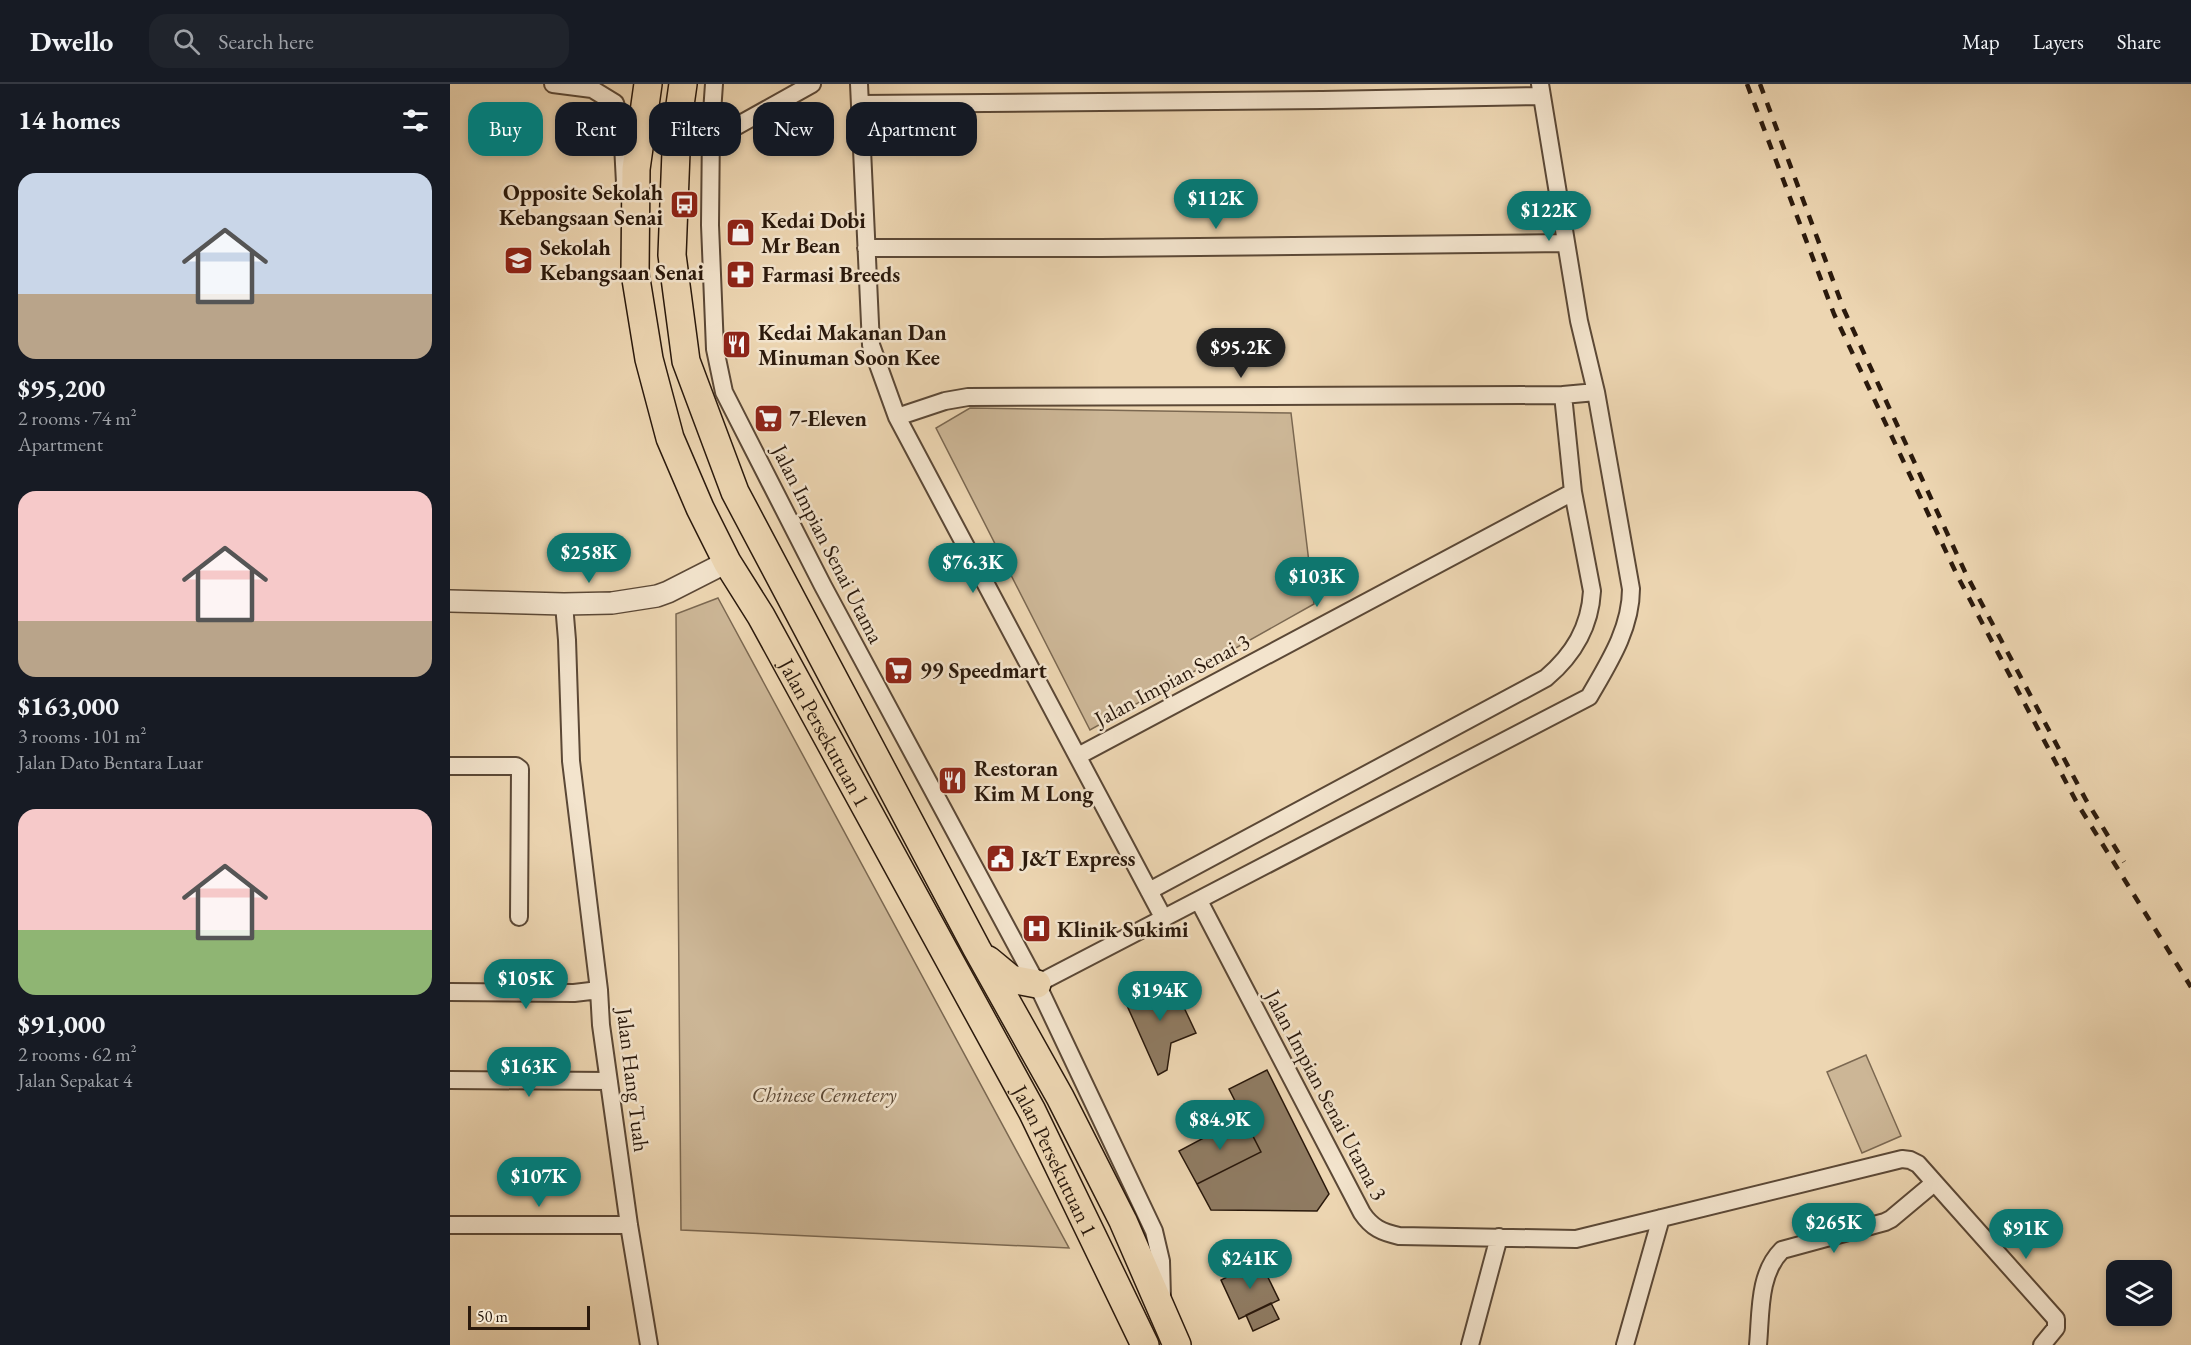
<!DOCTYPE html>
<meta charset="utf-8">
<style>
body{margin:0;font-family:"EB Garamond",serif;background:#20242c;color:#f1f3f6;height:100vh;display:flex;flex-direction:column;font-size:22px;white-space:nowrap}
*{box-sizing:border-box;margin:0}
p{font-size:20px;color:#9ea1a6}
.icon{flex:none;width:33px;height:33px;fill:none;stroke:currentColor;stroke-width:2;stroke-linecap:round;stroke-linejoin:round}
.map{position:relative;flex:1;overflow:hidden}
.sheet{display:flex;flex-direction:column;background:#171b24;width:450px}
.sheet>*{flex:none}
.banner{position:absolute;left:18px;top:18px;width:570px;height:54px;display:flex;gap:12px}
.fabs{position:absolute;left:1656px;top:1176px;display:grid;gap:12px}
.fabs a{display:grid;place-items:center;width:66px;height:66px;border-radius:12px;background:#171b24;box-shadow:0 3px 9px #0003;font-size:30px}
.scale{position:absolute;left:18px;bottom:15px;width:122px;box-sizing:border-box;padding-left:6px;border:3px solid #2a190c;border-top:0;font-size:16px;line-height:21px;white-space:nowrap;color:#2a190c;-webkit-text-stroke:4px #f3e4cd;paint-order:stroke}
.price{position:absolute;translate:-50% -51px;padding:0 14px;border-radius:21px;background:#0f766e;color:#fff;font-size:20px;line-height:39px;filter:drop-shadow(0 2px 3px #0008)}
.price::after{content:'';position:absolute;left:50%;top:36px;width:18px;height:14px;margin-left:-9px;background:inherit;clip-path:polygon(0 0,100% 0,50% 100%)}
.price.on{background:#222;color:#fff}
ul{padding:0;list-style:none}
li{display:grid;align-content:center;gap:12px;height:318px;padding:0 18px}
li span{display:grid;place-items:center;height:186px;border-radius:18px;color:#555}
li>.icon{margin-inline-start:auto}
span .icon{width:108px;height:108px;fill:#fffc;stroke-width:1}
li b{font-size:26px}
h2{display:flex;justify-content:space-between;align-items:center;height:72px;padding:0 18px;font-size:26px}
.pill{padding:0 21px;border-radius:18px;background:#171b24;box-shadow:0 3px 9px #0003;font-size:21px;line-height:54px}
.pill.on{background:#0f766e;color:#fff}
header{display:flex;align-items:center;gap:36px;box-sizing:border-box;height:84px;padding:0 30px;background:#171b24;border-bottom:2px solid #363941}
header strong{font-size:28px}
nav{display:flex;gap:33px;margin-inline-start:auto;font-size:21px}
.search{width:420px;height:54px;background:#20242c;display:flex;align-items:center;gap:15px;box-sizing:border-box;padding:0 21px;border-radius:18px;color:#9ea1a6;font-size:22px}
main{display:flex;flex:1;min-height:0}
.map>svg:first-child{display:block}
.green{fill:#ccb696;stroke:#7b6851;stroke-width:1.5}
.building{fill:#8f7b62;stroke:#2a190c;stroke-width:1.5}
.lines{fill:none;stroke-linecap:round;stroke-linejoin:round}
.minor-casing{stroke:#5b4836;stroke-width:20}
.tertiary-casing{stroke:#5b4836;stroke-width:24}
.trunk-casing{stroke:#2a190c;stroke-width:30}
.minor{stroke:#f3e4cd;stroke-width:16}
.tertiary{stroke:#f3e4cd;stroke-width:21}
.trunk{stroke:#edd6b2;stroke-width:27}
.rail{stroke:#2a190c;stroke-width:4.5;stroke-dasharray:10 10;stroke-linecap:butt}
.labels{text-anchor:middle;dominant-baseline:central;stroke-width:5;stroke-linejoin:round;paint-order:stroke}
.poi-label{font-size:22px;font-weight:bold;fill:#2a190c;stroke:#f3e4cd;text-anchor:start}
.street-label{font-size:22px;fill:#2a190c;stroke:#f3e4cd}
.park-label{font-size:22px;font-style:italic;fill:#5b4835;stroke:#f3e4cd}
</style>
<header>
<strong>Dwello</strong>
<div class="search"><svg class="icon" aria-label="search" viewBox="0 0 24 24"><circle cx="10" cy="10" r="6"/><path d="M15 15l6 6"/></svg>Search here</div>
<nav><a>Map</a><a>Layers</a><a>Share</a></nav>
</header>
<main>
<section class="sheet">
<h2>14 homes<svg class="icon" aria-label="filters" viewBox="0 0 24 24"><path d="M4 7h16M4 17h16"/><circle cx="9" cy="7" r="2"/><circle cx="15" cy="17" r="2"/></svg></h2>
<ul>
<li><span style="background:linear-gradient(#c9d6e8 65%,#b9a48a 0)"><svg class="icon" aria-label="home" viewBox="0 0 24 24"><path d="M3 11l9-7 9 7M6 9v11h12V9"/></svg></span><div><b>$95,200</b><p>2 rooms · 74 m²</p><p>Apartment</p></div></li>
<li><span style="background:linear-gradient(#f6c9c9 70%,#b9a48a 0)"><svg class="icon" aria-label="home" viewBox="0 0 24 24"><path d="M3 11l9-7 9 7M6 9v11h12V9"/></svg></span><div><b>$163,000</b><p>3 rooms · 101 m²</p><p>Jalan Dato Bentara Luar</p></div></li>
<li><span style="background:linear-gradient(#f6c9c9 65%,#8fb573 0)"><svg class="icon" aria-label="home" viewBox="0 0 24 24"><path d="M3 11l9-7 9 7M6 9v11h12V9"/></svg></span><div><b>$91,000</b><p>2 rooms · 62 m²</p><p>Jalan Sepakat 4</p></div></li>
</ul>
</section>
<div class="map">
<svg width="1741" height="1261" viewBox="0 0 1741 1261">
<rect width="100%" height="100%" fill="#edd6b2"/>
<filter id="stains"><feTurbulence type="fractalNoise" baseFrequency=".00333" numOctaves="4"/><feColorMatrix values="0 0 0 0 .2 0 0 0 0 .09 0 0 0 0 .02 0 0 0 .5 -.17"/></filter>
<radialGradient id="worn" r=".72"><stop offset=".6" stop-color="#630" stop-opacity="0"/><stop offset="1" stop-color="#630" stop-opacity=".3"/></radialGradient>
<path class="green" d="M520 324 841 329 864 520 640 646 486 344Z
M268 514 619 1164 231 1146 226 530Z
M1416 971 1451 1052 1412 1069 1377 988Z"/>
<path class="building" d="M721 896 746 949 721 959 717 986 708 991 675 917Z
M817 986 879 1110 867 1127 761 1126 747 1100 811 1068 779 1005Z
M793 1033 811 1068 747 1100 729 1067Z
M810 1177 829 1216 789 1235 771 1196Z
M821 1219 829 1235 803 1247 796 1231Z"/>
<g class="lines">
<defs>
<path id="minor" d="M103 0 142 5 165 19 172 41 175 99
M264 0 261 43 260 141 265 265 274 308 373 502 587 900 704 1147 711 1177 712 1213
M409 0 421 261 447 333 714 835
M410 20 872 16 1092 12
M227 42 285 43 362 0
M416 164H651L1116 159
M447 333 495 317 518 313 1113 311 1146 308
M114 520 117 556 121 677 149 906 151 941 179 1141 199 1261
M628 672 1123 408
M0 682H66L70 685 69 833
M699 807 1096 594C1123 571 1140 544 1142 507L1123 408 1113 311
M749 817 912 1129C922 1144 932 1148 949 1152L1126 1155 1452 1075 1460 1076 1468 1080 1606 1235V1244L1592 1261
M587 900 1139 613C1158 580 1181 545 1181 505L1146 308 1129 237 1090 0
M0 908 124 909 149 906
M0 996 159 997
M0 1141H179
M1020 1261 1049 1153
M1175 1261 1211 1134
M1308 1261C1311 1229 1308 1190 1332 1166L1435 1138 1441 1135 1484 1099"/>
<path id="tertiary" d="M0 517 114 520 162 519 207 512 218 508 277 478"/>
<g id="trunk">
<path id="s1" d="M198 0 186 85 185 189 199 275 220 354 250 424 277 478 311 532 582 1027 695 1261"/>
<path d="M233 0 227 42 222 171 236 277 285 408 527 865 610 1013 673 1137 727 1261"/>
<path d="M538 876 561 895 587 900"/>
</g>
</defs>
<use href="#minor" class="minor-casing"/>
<use href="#tertiary" class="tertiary-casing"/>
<use href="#trunk" class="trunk-casing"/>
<use href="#minor" class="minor"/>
<use href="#tertiary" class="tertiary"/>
<use href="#trunk" class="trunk"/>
<path class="rail" d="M1297 0 1384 230 1508 493 1627 719 1741 903
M1310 0 1394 226 1516 490 1636 716 1674 778"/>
</g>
<defs>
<symbol id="bus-square" viewBox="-11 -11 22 22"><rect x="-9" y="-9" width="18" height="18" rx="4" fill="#8f2418" stroke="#f3e4cd"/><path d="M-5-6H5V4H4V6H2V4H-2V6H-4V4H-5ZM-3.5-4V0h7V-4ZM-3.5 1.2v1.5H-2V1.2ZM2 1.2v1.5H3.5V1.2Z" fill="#fff"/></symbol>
<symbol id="shop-square" viewBox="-11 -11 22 22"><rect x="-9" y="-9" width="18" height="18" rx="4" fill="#8f2418" stroke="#f3e4cd"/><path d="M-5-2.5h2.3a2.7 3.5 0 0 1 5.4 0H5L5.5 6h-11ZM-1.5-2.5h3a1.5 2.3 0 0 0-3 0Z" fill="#fff"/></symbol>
<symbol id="school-square" viewBox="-11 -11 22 22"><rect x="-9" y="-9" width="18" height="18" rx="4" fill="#8f2418" stroke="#f3e4cd"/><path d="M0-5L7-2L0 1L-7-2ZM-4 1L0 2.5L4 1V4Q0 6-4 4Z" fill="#fff"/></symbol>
<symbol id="pharmacy-square" viewBox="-11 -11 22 22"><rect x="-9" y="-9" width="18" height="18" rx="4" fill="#8f2418" stroke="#f3e4cd"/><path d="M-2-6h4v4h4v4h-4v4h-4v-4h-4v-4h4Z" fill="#fff"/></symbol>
<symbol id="restaurant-square" viewBox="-11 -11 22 22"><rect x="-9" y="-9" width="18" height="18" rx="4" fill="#8f2418" stroke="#f3e4cd"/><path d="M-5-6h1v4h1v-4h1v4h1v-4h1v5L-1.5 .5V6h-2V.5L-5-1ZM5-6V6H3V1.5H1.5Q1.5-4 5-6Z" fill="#fff"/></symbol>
<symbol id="supermarket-square" viewBox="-11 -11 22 22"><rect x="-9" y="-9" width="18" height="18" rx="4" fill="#8f2418" stroke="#f3e4cd"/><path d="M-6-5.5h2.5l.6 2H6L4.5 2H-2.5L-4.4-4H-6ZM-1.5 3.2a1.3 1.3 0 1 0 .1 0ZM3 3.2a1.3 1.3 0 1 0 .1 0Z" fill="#fff"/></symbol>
<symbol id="civic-square" viewBox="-11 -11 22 22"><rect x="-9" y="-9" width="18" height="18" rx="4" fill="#8f2418" stroke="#f3e4cd"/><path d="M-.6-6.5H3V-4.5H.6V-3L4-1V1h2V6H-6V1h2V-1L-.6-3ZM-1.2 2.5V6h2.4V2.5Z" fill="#fff"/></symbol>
<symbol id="hospital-square" viewBox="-11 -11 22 22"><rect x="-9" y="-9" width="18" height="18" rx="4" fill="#8f2418" stroke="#f3e4cd"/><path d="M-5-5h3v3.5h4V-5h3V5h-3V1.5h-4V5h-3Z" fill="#fff"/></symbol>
</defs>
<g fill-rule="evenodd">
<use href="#bus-square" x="218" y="104" width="33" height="33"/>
<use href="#shop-square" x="274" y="132" width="33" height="33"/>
<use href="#school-square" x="52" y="160" width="33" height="33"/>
<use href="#pharmacy-square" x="274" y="174" width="33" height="33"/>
<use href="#restaurant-square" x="270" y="244" width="33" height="33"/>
<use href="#supermarket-square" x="302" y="318" width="33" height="33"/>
<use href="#supermarket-square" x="432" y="570" width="33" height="33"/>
<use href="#restaurant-square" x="486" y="680" width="33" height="33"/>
<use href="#civic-square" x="534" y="758" width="33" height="33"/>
<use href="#hospital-square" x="570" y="828" width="33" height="33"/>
</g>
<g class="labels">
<g class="poi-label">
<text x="213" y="108" text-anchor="end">Opposite Sekolah<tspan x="213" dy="25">Kebangsaan Senai</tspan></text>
<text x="311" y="136">Kedai Dobi<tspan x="311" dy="25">Mr Bean</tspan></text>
<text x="90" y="163">Sekolah<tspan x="90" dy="25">Kebangsaan Senai</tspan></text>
<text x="312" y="190">Farmasi Breeds</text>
<text x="308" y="248">Kedai Makanan Dan<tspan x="308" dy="25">Minuman Soon Kee</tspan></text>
<text x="339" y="334">7-Eleven</text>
<text x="470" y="586">99 Speedmart</text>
<text x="524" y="684">Restoran<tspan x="524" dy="25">Kim M Long</tspan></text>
<text x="571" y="774">J&amp;T Express</text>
<text x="607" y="845">Klinik Sukimi</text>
</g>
<g class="street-label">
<text transform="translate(378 460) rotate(63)">Jalan Impian Senai Utama</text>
<text transform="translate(722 596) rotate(-28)">Jalan Impian Senai 3</text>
<text stroke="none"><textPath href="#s1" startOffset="692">Jalan Persekutuan 1</textPath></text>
<text transform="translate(183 996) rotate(83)">Jalan Hang Tuah</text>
<text transform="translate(876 1011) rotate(62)">Jalan Impian Senai Utama 3</text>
<text stroke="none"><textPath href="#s1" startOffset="1178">Jalan Persekutuan 1</textPath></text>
</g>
<g class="park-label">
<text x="374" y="1010">Chinese Cemetery</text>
</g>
</g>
<rect width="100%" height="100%" filter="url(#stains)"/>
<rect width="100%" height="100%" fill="url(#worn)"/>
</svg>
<div class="fabs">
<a><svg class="icon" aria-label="layers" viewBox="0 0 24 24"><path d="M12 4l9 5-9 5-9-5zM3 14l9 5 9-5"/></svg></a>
</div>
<div class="scale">50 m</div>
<b class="price" style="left:766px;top:146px">$112K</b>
<b class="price" style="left:1099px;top:158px">$122K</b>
<b class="price on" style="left:791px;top:295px">$95.2K</b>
<b class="price" style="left:139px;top:500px">$258K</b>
<b class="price" style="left:523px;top:510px">$76.3K</b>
<b class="price" style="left:867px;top:524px">$103K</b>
<b class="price" style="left:76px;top:926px">$105K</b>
<b class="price" style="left:710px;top:938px">$194K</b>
<b class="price" style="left:79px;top:1014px">$163K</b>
<b class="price" style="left:770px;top:1067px">$84.9K</b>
<b class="price" style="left:89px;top:1124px">$107K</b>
<b class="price" style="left:1384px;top:1170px">$265K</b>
<b class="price" style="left:1576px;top:1176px">$91K</b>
<b class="price" style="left:800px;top:1206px">$241K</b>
<div class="banner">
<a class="pill on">Buy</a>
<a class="pill">Rent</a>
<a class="pill">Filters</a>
<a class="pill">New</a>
<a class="pill">Apartment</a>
</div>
</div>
</main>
